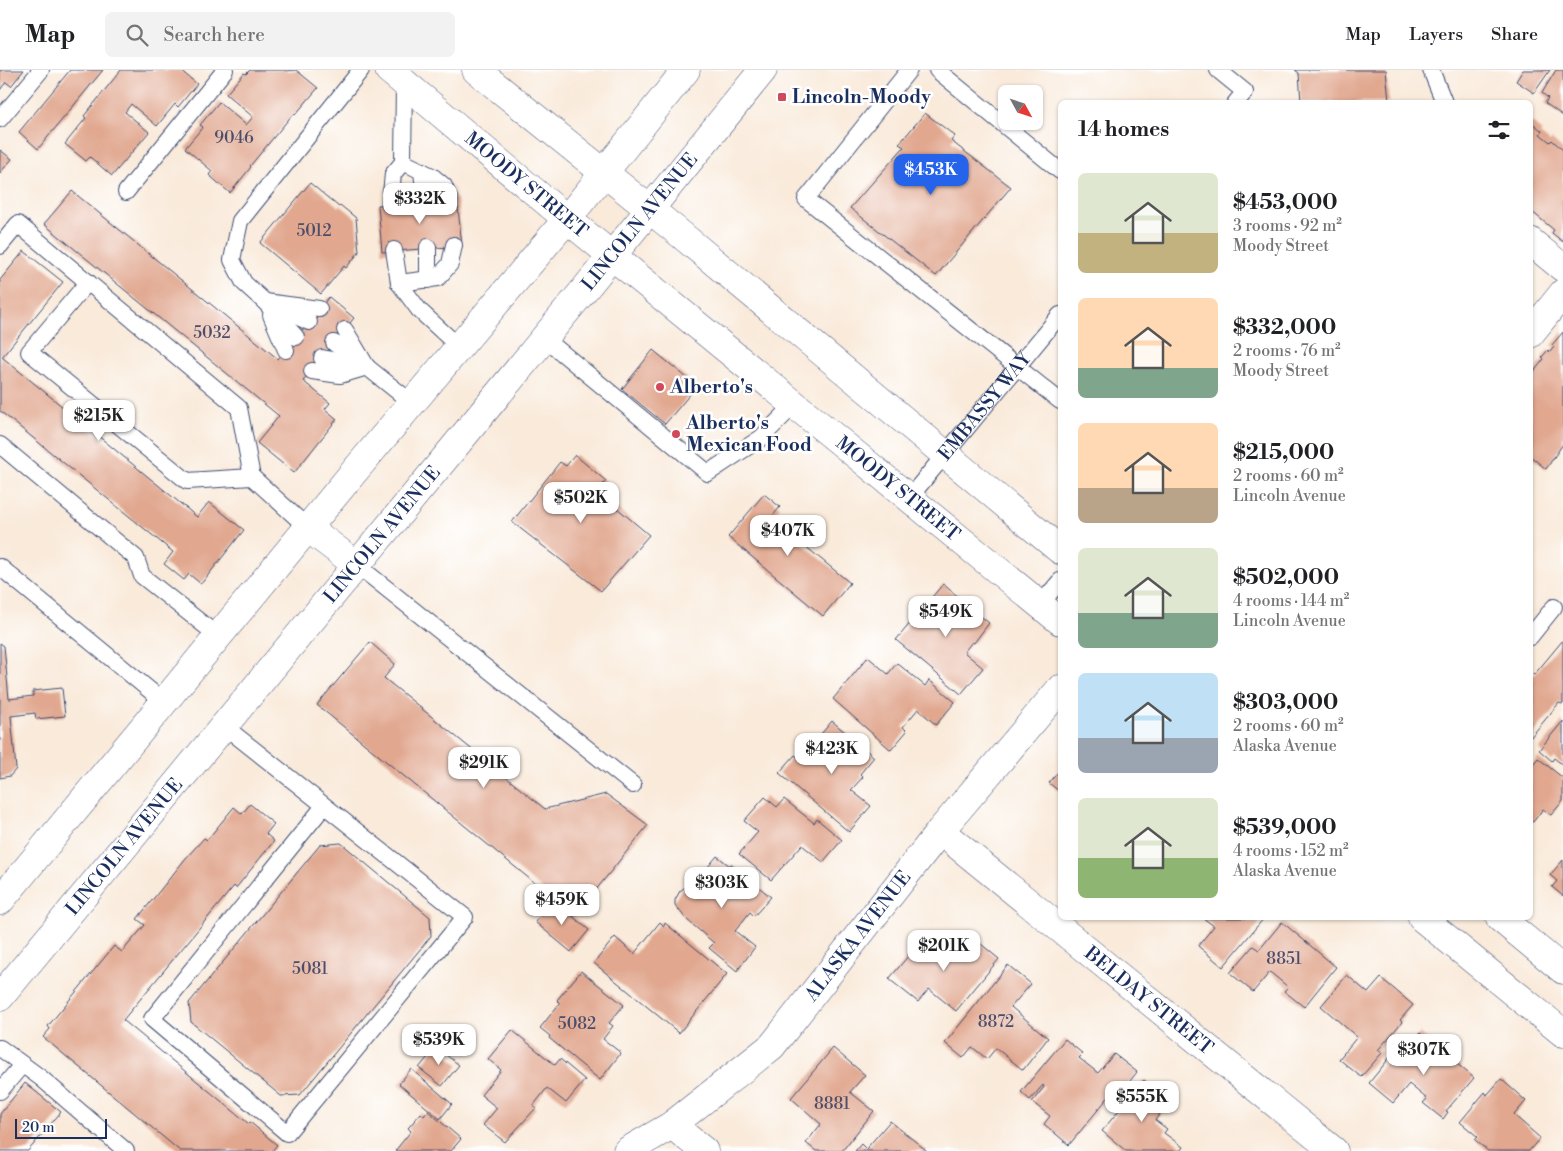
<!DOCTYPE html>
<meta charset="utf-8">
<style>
body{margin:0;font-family:"Libre Bodoni",serif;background:#f2f2f2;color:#202124;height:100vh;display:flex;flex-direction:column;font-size:19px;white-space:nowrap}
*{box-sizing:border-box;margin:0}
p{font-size:16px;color:#757577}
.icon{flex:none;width:28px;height:28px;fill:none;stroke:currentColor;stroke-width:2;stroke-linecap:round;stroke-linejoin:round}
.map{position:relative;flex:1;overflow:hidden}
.side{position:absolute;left:1058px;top:30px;width:475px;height:820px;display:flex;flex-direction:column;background:#fff;border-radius:8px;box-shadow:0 1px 4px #0004}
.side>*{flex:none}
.needle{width:32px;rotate:130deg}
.buttons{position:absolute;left:998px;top:15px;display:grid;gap:10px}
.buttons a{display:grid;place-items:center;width:45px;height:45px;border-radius:8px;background:#fff;box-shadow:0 1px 4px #0004;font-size:25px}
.scale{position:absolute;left:15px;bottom:12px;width:92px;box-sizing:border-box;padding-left:5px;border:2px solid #1b2f5e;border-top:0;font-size:14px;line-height:18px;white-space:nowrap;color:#1b2f5e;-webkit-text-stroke:4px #fff;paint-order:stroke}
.price{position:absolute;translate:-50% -42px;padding:0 11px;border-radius:10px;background:#fff;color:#222;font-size:16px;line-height:32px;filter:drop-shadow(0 1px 2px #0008)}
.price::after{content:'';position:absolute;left:50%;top:30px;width:15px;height:11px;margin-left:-8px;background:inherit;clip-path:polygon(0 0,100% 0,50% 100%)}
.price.on{background:#2563eb;color:#fff}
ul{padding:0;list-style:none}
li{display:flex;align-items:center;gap:15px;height:125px;padding:0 20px}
li span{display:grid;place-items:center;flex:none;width:140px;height:100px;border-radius:8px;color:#555}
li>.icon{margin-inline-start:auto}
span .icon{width:60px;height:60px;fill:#fffc;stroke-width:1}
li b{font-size:21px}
h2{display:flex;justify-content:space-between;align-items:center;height:60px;padding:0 20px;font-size:21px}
header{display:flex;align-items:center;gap:30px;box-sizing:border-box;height:70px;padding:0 25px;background:#fff;border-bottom:1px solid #e0e0e0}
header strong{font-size:24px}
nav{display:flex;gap:28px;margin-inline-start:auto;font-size:18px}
.search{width:350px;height:45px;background:#f2f2f2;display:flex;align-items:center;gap:12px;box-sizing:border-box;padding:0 18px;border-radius:8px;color:#757577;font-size:19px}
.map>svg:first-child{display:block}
.building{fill:#e1a78f}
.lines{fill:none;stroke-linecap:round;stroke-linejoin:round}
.service-casing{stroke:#3c4b71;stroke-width:18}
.minor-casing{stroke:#3c4b71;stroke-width:29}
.secondary-casing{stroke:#3c4b71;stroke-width:29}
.primary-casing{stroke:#3c4b71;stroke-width:29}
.service{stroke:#fff;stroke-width:16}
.minor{stroke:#fff;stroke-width:28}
.secondary{stroke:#fff;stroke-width:28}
.primary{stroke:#fff;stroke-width:28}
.poi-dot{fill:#d1495b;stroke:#fff;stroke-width:2}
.labels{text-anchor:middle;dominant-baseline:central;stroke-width:5;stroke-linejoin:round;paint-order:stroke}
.number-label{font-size:16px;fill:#4c4d6a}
.poi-label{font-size:19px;font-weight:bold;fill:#1b2f5e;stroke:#fff;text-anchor:start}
.street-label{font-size:19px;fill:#1b2f5e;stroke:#fff}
</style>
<header>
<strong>Map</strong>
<div class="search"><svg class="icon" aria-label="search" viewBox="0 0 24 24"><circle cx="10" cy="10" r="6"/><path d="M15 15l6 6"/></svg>Search here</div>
<nav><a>Map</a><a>Layers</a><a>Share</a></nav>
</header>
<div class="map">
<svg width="1563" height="1081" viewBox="0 0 1563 1081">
<rect width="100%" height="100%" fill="#fff"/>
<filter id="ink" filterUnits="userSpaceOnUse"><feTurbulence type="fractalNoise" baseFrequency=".02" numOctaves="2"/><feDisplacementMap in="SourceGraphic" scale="10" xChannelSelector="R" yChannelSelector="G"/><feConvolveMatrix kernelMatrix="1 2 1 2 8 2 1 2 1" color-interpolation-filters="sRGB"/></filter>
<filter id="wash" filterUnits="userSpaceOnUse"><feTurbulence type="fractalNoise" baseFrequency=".0096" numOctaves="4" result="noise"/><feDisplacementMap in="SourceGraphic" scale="20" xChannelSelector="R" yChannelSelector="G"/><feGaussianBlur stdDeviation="1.12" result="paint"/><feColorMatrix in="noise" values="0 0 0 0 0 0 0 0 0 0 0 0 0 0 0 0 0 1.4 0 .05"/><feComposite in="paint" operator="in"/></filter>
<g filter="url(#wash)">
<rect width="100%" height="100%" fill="#f9eada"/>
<g id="blocks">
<path class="building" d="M0 0H24L11 16 6 12 0 20Z
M70 0H103L38 79 19 62Z
M121 0H180L197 14 178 37 175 34 157 56 131 34 125 42 149 62 112 106 90 87 86 91 65 74 86 48 84 46Z
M250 0H284L286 1 296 0 318 18 295 45 293 44 250 96 251 97 230 123 209 105 212 101 185 78 203 57 200 55 219 32 246 55 253 47 226 24 244 3 246 4Z
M1295 0H1386L1389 32H1301L1299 3Z
M1523 0H1550L1534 23 1516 11Z
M1556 0H1563V46L1545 33 1548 28 1542 23Z
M925 43 955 66 951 71 1011 117 936 206 850 138 904 77 899 74Z
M1530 51 1542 61 1540 64 1550 72 1552 70 1563 80V172L1552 163 1554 160 1531 141 1530 142Z
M0 80 12 89 0 103Z
M310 113 339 137 340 135 356 148 359 182 346 198 344 196 321 224 260 173Z
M72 121 278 289 329 227 354 248 303 311 330 333 325 339 337 349 294 403 257 373 279 346 44 154Z
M457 128 462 176 382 182 378 135Z
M24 181 63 212 2 287 197 447 209 432 244 460 201 514 189 504 184 510 164 494 173 482 0 341V210Z
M1563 262V374L1546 399 1530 386V303L1532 304 1544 289 1542 287 1548 280 1550 282 1554 277 1552 275Z
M653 280 697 316 665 354 622 319Z
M575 385 606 411 597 421 649 465 601 521 512 452 560 392 566 396Z
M764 424 780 437 771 448 850 513 823 546 728 467Z
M943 514 989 553 974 573 972 572 964 582 983 598 961 624 896 570Z
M1563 570V634L1559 633 1530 668V602L1534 605Z
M370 572 395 594 384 608 545 739 606 724 648 755 575 846 317 635Z
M0 573 4 576 9 629 33 626V621L62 618 65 646 36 649 35 643 11 646 16 699 10 706 0 708Z
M868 587 888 604 897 593 925 616 929 610 955 632 936 655 918 639 903 657 907 661 891 680 833 629Z
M832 651 874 687 860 704 863 707 851 720 871 736 849 762 779 703 795 685 800 689Z
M1563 651V695L1554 688 1552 691 1539 680Z
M1538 688 1563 708V731L1551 745 1543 739 1533 752 1530 750V698Z
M1060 700V722L1049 713Z
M765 727 777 737 784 729 814 753 817 749 842 770 823 792 802 775 771 810 739 784 758 762 744 751Z
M250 734 274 754 266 764 274 771 236 818 234 816 123 950 249 1054 250 1052 277 1075 272 1081H180L43 967 50 959 48 956 114 876 122 882 145 855 137 849 186 788 204 768 207 770 234 737 242 744Z
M341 773 430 847 431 866 300 1025 281 1026 191 952 189 933 320 775Z
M717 786 730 796 731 794 771 827 754 846 750 842 735 861 755 877 737 901 709 878 714 873 686 849 675 835V830L680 821 688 815 694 814Z
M1563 790V826L1552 817 1557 811 1550 805Z
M553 830 589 860 571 882 535 852Z
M1203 848H1264L1223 897 1198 876 1214 856Z
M660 852 664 856 665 853 727 904 679 963 594 893 615 867 634 884Z
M1282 852 1336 897 1304 937 1284 921 1288 917 1270 902 1253 922 1230 903 1253 876 1259 880Z
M924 867 941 881 945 877 959 888 975 869 999 889 956 941 929 919 918 932 889 909Z
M1008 895 1031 914 1011 937 1048 968 1023 1000 996 978 987 989 972 977 963 988 945 973Z
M581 901 624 935 609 953 613 956 603 969 621 983 600 1010 549 968 550 966 540 958 560 933 557 930Z
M1347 905 1368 923 1381 908 1413 935 1400 950 1402 952 1378 980 1382 983 1361 1007 1339 989 1357 967 1321 936Z
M512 960 555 995 560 989 585 1010 566 1033 547 1018 533 1036 536 1038 505 1072 483 1055 497 1038 481 1025 501 1000 488 989Z
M1420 963 1474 1008 1446 1041 1448 1042 1443 1049 1423 1033 1427 1029 1409 1014 1393 1033 1369 1013 1391 986 1397 991Z
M1065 969 1083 984 1079 988 1098 1003 1114 984 1137 1002 1116 1029 1111 1024 1069 1075 1044 1054 1050 1046 1032 1032 1044 1017 1043 1015 1030 1030 1021 1022Z
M436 977 459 995 442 1016 419 998Z
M833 978 865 1005 850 1022 874 1041 842 1081H816L806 1073 821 1054 791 1028Z
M411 999 452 1034 440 1049 399 1014Z
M1501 1009 1526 1031 1514 1045 1540 1068 1529 1081H1488L1475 1070 1478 1067 1460 1052 1485 1022 1487 1025Z
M1144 1010 1170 1032 1155 1050 1167 1059 1164 1063 1183 1077 1180 1081H1126L1102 1061Z
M25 1013 61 1042 28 1081H0V1044Z
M428 1041 461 1069 451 1081H395L411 1061 408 1058 421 1043 424 1046Z
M890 1051 927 1081H855L861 1074 866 1079Z"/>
</g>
</g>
<g filter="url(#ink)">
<use href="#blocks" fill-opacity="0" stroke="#3c4b71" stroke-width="1"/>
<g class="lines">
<defs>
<g id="service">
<path d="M909 0 806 129 1060 331"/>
<path d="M937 0 1060 101"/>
<path d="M1218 0 1245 22 1236 32"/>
<path d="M1431 0 1444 32"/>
<path d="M0 49 41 0"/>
<path d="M403 92 432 106 444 116 450 131"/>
<path d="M422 101 425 132"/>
<path d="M126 122 225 0"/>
<path d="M390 134 393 104 403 92 404 13"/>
<path d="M0 176 18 154 239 338 252 407 308 458"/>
<path d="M394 180 399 213 419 240 459 277"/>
<path d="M428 210V177"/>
<path d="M88 212 29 282 187 411 252 407"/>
<path d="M399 213 438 208 450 194 454 175"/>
<path d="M265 232 319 239"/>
<path d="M279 238 309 252"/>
<path d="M271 245 286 280"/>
<path d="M296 267 265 232 244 213 232 190 240 151 361 0"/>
<path d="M544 268 708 403 761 368 795 334"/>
<path d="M334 273 367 297 345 260"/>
<path d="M367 297 412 333"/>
<path d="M312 301 340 305 367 297 322 288"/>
<path d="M0 375 136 488 142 506 218 566"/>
<path id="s1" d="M909 428 1060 245"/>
<path d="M357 495 633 715"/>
<path d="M0 497 164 632"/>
<path d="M1040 535 1060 511"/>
<path d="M1530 567 1554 537"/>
<path d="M224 656 465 847 287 1063 152 949 324 736"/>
<path d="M0 978 41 1008 126 1081"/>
<path d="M0 1021 22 995"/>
</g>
<g id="minor">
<path d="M1530 171 1563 198"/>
<path d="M1530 264 1563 223"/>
<path id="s2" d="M940 761 1334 1081"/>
<path d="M672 1055 704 1081"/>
<path id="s3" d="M627 1081 672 1055 772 976 940 761 1060 619"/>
</g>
<g id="secondary">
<path id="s4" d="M389 0 567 149 1060 551"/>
<path d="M476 0 678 162 1060 480"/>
<path d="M1422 848 1563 963"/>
<path d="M1500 848 1563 900"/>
</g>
<g id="primary">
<path d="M308 458 357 495"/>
<path d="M0 831 353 403 567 149 686 0"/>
<path id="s5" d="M0 927 589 214 763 0"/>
</g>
</defs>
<use href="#service" class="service-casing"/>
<use href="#minor" class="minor-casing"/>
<use href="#secondary" class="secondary-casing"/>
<use href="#primary" class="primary-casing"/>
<use href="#service" class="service"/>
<use href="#minor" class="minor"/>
<use href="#secondary" class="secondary"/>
<use href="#primary" class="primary"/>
</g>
</g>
<g class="poi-dot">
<rect x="777" y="22" width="10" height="10" rx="2.5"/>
<circle cx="660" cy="317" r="5"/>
<circle cx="676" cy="364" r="5"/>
</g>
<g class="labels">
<g class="number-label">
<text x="234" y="68">9046</text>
<text x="314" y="161">5012</text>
<text x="212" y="263">5032</text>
<text x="1284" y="889">8851</text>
<text x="310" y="899">5081</text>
<text x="996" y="952">8872</text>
<text x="577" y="954">5082</text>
<text x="832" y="1034">8881</text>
</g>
<g class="poi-label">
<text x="792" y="27">Lincoln-Moody</text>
<text x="670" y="317">Alberto's</text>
<text x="686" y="353">Alberto's<tspan x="686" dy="22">Mexican Food</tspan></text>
</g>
<g class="street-label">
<text stroke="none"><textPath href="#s4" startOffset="179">MOODY STREET</textPath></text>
<text stroke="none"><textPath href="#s5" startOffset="1005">LINCOLN AVENUE</textPath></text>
<text stroke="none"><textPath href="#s1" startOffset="119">EMBASSY WAY</textPath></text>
<text stroke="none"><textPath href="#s4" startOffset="659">MOODY STREET</textPath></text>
<text stroke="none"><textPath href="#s5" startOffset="600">LINCOLN AVENUE</textPath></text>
<text stroke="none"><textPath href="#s5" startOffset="195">LINCOLN AVENUE</textPath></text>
<text stroke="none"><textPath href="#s3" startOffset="319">ALASKA AVENUE</textPath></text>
<text stroke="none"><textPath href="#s2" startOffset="269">BELDAY STREET</textPath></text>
</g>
</g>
</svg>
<div class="buttons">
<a><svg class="needle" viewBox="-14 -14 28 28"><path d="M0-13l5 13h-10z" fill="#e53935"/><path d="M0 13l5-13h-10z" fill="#757577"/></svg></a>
</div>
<div class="scale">20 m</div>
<b class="price on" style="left:931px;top:126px">$453K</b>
<b class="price" style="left:420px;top:155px">$332K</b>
<b class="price" style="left:99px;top:372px">$215K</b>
<b class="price" style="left:581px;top:454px">$502K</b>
<b class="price" style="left:788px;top:487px">$407K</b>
<b class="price" style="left:946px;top:568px">$549K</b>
<b class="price" style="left:832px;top:705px">$423K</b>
<b class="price" style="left:484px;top:719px">$291K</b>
<b class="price" style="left:722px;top:839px">$303K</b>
<b class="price" style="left:562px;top:856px">$459K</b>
<b class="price" style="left:944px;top:902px">$201K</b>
<b class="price" style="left:439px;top:996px">$539K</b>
<b class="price" style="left:1424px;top:1006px">$307K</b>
<b class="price" style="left:1142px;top:1053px">$555K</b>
<section class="side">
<h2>14 homes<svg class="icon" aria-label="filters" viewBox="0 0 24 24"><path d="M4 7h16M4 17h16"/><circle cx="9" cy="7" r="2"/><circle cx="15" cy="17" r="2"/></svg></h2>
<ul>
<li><span style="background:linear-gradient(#dfe7d0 60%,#c2b280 0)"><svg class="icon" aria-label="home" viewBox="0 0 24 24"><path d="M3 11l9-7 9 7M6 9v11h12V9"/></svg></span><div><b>$453,000</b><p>3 rooms · 92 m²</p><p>Moody Street</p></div></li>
<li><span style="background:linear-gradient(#ffd9b3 70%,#7fa58c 0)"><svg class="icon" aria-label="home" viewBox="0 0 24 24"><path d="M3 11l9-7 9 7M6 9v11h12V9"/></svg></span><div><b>$332,000</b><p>2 rooms · 76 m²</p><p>Moody Street</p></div></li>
<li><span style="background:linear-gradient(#ffd9b3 65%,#b9a48a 0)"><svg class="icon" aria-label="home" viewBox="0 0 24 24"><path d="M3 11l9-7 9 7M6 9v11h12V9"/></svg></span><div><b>$215,000</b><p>2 rooms · 60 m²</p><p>Lincoln Avenue</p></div></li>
<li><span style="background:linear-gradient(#dfe7d0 65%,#7fa58c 0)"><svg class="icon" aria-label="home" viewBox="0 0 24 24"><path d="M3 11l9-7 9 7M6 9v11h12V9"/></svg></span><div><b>$502,000</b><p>4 rooms · 144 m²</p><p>Lincoln Avenue</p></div></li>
<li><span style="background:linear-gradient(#bfe0f5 65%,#9aa5b1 0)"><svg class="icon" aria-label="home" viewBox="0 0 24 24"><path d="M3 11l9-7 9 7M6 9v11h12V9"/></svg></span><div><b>$303,000</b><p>2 rooms · 60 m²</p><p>Alaska Avenue</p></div></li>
<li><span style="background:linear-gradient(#dfe7d0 60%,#8fb573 0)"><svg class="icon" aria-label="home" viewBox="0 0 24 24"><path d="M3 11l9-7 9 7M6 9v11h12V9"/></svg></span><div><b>$539,000</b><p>4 rooms · 152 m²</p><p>Alaska Avenue</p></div></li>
</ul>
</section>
</div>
